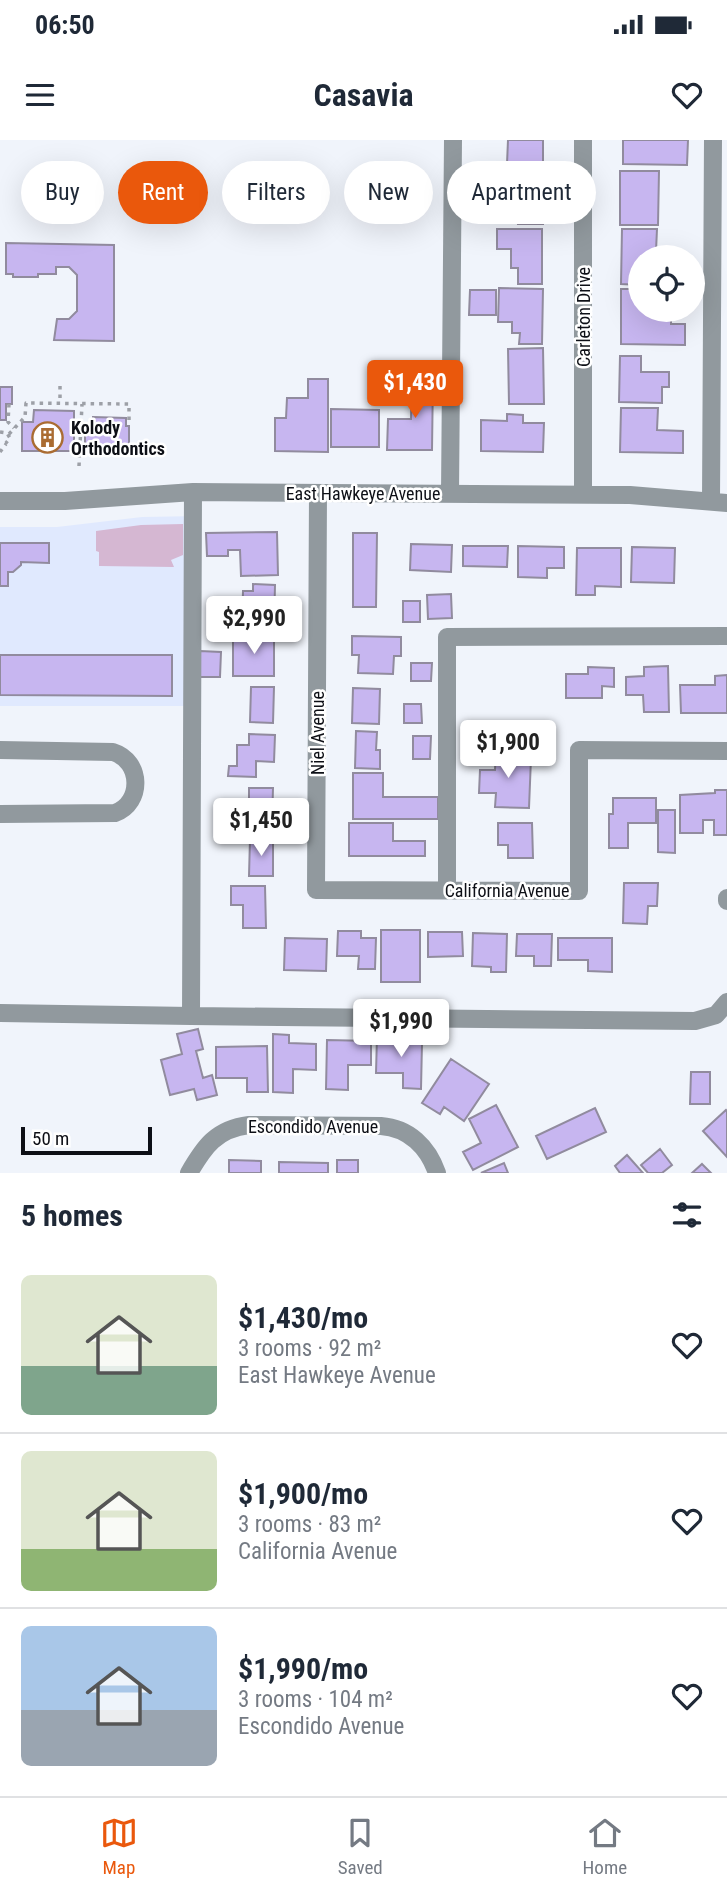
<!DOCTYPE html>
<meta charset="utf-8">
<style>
body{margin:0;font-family:"Roboto Condensed",sans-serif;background:#f6f6f7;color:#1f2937;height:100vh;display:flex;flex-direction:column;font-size:26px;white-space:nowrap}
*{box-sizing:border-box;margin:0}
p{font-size:23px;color:#747a83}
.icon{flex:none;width:38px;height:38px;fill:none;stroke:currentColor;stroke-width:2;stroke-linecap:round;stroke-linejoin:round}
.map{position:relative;height:1033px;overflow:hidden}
.sheet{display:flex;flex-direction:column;background:#fff;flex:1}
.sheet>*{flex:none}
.top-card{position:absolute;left:21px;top:21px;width:686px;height:63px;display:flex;gap:14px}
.fabs{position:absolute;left:628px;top:105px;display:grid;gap:14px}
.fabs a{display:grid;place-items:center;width:77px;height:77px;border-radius:50%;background:#fff;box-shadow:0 7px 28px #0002;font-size:35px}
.scale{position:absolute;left:21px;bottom:18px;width:131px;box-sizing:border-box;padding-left:7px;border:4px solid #0d0f16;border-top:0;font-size:19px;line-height:24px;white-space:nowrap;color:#0d0f16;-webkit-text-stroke:5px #fff;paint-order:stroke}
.price{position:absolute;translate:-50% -60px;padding:0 16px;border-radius:7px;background:#fff;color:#222;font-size:23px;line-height:46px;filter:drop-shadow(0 2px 4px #0008)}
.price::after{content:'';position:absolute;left:50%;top:42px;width:21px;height:16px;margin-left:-10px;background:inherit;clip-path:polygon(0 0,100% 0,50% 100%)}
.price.current{background:#ea580c;color:#fff}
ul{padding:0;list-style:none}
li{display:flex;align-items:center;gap:21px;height:175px;padding:0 21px}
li+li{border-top:2px solid #e0e1e3}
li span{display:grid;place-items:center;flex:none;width:196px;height:140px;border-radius:10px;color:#555}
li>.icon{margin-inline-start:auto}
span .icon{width:84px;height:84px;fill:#fffc;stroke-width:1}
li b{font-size:30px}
h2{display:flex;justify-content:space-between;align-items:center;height:84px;padding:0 21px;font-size:30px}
.tag{padding:0 24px;border-radius:32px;background:#fff;box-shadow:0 7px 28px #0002;font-size:24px;line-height:63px}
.tag.current{background:#ea580c;color:#fff}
.status{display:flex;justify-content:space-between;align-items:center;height:49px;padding:0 35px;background:#fff;direction:ltr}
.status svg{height:19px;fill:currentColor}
header{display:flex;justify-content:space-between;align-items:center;height:91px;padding:0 21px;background:#fff;font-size:32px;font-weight:700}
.tabs{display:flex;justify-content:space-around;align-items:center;height:98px;border-top:2px solid #e0e1e3;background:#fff;font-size:19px;color:#747a83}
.tabs a{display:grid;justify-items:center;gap:4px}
.tabs .current{color:#ea580c}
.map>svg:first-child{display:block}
.built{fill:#e0e9fe}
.green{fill:#d5b7d2}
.building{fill:#c7b6f0;stroke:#918b9e;stroke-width:2}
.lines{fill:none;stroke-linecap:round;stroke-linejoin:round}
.path{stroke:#9da0a7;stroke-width:3.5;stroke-dasharray:3.5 5;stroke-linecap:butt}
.minor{stroke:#91999e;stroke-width:18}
.labels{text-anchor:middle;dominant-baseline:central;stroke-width:5;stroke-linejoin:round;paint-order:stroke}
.street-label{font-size:18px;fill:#0d0f16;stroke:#fff}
.poi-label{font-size:18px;font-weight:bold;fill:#0d0f16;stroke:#fff;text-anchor:start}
</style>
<div class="status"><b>06:50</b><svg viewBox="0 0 49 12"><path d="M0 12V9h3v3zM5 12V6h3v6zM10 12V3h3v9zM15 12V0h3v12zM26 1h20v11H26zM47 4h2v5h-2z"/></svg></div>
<header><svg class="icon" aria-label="menu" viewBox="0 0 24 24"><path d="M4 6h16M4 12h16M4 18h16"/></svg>Casavia<svg class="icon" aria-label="heart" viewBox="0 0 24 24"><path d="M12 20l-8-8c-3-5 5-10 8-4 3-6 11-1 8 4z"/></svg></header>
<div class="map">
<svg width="727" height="1033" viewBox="0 0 727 1033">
<rect width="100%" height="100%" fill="#f0f4fb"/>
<path class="built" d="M200 376 201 566H0V387H57L142 377Z"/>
<path class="green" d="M183 384V415L171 420 174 427 99 426V412L96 411V391L141 385Z"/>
<path class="building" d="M508 0H543V25L507 24Z
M623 0H688L687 25 623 24Z
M510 29H543V84H518L519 62H510Z
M620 31H659L658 85H620Z
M497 89H542V144H518V128H511V109H497Z
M622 89H657L656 111 665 112V117H640V145L621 144Z
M6 103 114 105V201L54 200 57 179H69L77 171V135L69 127H56V134H38V137H13V134H6Z
M499 148 543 149 542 204H519L520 193H512V182H498Z
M621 149H640V170H671V184H685V205L621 204Z
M470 150H496V175H469Z
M543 208 544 264H509L508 209Z
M620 216H641V232H669V247H662V263L619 262Z
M412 235 433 236 432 310H387L388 279H411Z
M308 239H328V312L275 311V278H286L287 258H308Z
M0 247H12V264H6V280H0Z
M621 268H658L657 290 683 291V313L620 312Z
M331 269 379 270V307H331Z
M34 270 74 271V311H22V282H33Z
M507 274 523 275V283H544L543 312 481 311V280L507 281Z
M93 277 126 278V286H129V307H126V312H85V284H93Z
M277 392 278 435 241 436 240 410H228V416H207L206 393Z
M353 393H377L376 467H353Z
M0 403H49V423L21 422V425L13 432H8V446H0Z
M411 404 452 405 451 432 410 430Z
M463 406H508L507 427 463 426Z
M518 406 564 407V428H547V438L518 437Z
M632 407 675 408 674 443 631 442Z
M577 408H621V447L595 446V455H576Z
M253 444 275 445 274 489 242 488 243 451H253Z
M451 454 452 478 428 479 427 455Z
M403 461H420V482H403Z
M233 496H274V536H233Z
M352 496 401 497V516H394L393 534 358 533 359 515H352Z
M200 511 221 512 220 537H200Z
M0 515H172V556L0 555Z
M411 523H432L431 541H411Z
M668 526 669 572H644L643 555H626V537L644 536V527Z
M588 527 614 528V547L602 546V558H566V534H588Z
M727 535V573H681L680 545H715V536Z
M251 547H274L273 583 250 582Z
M353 548 380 549 379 584 352 583Z
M404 564H421L422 583H404Z
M356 591 377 592 376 610H380V629L355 628Z
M249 594 275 595 274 622 256 621V637L228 636 229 626H237V605H249Z
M413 596H431L430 619H413Z
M496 607 509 608V617L531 618 529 668 495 667 496 653H479L480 630H495Z
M353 633H383V657H438V679H353Z
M249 648H273L272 685 239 684 240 665H249Z
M715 650H727V695H714V680H703V693H680V655L715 653Z
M613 658H656V683H628V708H609V674H613Z
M658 670H675V713L658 712Z
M349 683H393V701H425V716H349Z
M498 683H532L533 718H508V705H498Z
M250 699H273V736H249Z
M624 743H658L657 766H648L647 784 623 783Z
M231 746H265L266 788H243V765H231Z
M381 790H420V842H381Z
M338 791H361V798H376L375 829H358L359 816H337Z
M428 792H462L463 816 428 817Z
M473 793 507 794 506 832H491V827L472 826Z
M517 794H552L551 826H534V816H516Z
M285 798 327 799 326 831 284 830Z
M558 798H612V832L588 831V820H558Z
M198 889 203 909 196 911 203 938 212 935 217 955 197 960 194 949 170 955 161 920 182 914 177 894Z
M273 894 289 895V903L316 904V930L293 929V953L273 952Z
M377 896 416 897V903H422L421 949 403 948V933H376Z
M327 900 371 901V925H348V950L326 949Z
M267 906 268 952H247V938H216V907Z
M451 919 489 944 464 981 444 967 440 974 422 963Z
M691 932H710V964H690Z
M496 965 518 1007 473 1030 463 1012 481 1003 469 979Z
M595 968 606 992 547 1019 536 996Z
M726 970 727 971V1017L703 991Z
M660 1009 672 1025 662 1033H648L641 1025Z
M627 1015 643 1033H620L615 1026Z
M229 1020 261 1021V1033H229Z
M337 1020H358V1033H337Z
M279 1022 328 1023V1033H279Z
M504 1023 508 1033H481Z
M702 1024 711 1033H692Z"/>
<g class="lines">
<path class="path" d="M60 246V263
M9 264 8 282 14 288
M0 292 7 293 10 298 6 303H0
M9 294 25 277 26 263 129 264V282H126
M0 312 6 304
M79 326 82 264"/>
<path class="minor" d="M583 0V354
M193 352 191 876 695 881 716 875 727 862
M318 353 316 750 579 751V610L727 611
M450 354 453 0
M0 361H65L193 352 630 355 727 363
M711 361 713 0
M0 610 113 612C142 621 143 663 115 673L0 674
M447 750V497L727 496
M727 758V761
M0 873 191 876
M189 1033C204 1007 216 989 249 985L381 986C409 988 428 1007 437 1033"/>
</g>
<defs>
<symbol id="building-ring" viewBox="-11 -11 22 22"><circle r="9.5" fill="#fff" stroke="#aa6c32" stroke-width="1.5"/><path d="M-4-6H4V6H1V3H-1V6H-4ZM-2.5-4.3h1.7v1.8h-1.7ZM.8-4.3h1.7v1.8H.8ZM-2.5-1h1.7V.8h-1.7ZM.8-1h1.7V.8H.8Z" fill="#aa6c32"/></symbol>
</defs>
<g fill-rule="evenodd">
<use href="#building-ring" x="30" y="280" width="35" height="35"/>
</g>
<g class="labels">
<g class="street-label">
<text transform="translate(583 177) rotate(-90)">Carleton Drive</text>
<text x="363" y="353">East Hawkeye Avenue</text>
<text transform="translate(317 593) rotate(-90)">Niel Avenue</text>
<text x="507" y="750">California Avenue</text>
<text x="313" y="986">Escondido Avenue</text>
</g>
<g class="poi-label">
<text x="71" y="287">Kolody<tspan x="71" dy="21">Orthodontics</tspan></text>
</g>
</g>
</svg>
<div class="fabs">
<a><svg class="icon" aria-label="locate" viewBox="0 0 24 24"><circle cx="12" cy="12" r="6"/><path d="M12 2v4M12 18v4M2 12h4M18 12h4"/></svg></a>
</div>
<div class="scale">50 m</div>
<b class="price current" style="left:415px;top:280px">$1,430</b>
<b class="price" style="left:254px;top:516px">$2,990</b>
<b class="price" style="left:508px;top:640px">$1,900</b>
<b class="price" style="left:261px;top:718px">$1,450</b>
<b class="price" style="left:401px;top:919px">$1,990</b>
<div class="top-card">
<a class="tag">Buy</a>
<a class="tag current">Rent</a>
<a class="tag">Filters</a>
<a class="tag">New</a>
<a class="tag">Apartment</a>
</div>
</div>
<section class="sheet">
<h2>5 homes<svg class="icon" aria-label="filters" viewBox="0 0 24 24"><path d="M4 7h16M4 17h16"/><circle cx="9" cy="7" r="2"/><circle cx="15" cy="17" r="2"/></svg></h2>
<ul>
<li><span style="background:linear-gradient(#dfe7d0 65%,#7fa58c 0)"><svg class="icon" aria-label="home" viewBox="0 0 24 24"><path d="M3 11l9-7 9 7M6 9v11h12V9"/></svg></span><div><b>$1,430/mo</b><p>3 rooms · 92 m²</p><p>East Hawkeye Avenue</p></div><svg class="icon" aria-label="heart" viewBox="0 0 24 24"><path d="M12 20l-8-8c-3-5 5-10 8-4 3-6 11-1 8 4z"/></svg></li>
<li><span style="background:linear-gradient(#dfe7d0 70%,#8fb573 0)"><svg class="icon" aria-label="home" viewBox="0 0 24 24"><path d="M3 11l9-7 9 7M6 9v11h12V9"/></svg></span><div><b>$1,900/mo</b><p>3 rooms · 83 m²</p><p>California Avenue</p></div><svg class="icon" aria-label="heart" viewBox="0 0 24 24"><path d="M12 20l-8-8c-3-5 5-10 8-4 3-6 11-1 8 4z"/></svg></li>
<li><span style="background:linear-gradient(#a9c7e8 60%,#9aa5b1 0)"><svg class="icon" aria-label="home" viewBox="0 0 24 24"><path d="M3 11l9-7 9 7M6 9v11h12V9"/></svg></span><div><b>$1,990/mo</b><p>3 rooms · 104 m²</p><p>Escondido Avenue</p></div><svg class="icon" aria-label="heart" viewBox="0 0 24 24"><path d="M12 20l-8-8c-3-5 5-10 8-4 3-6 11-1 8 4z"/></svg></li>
</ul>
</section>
<nav class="tabs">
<a class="current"><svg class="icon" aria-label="map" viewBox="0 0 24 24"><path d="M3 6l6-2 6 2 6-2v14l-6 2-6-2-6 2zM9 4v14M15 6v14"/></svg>Map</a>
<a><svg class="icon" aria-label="saved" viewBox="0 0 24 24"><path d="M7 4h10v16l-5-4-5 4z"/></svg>Saved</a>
<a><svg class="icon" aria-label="home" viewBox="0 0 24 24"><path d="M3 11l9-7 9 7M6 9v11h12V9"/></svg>Home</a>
</nav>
